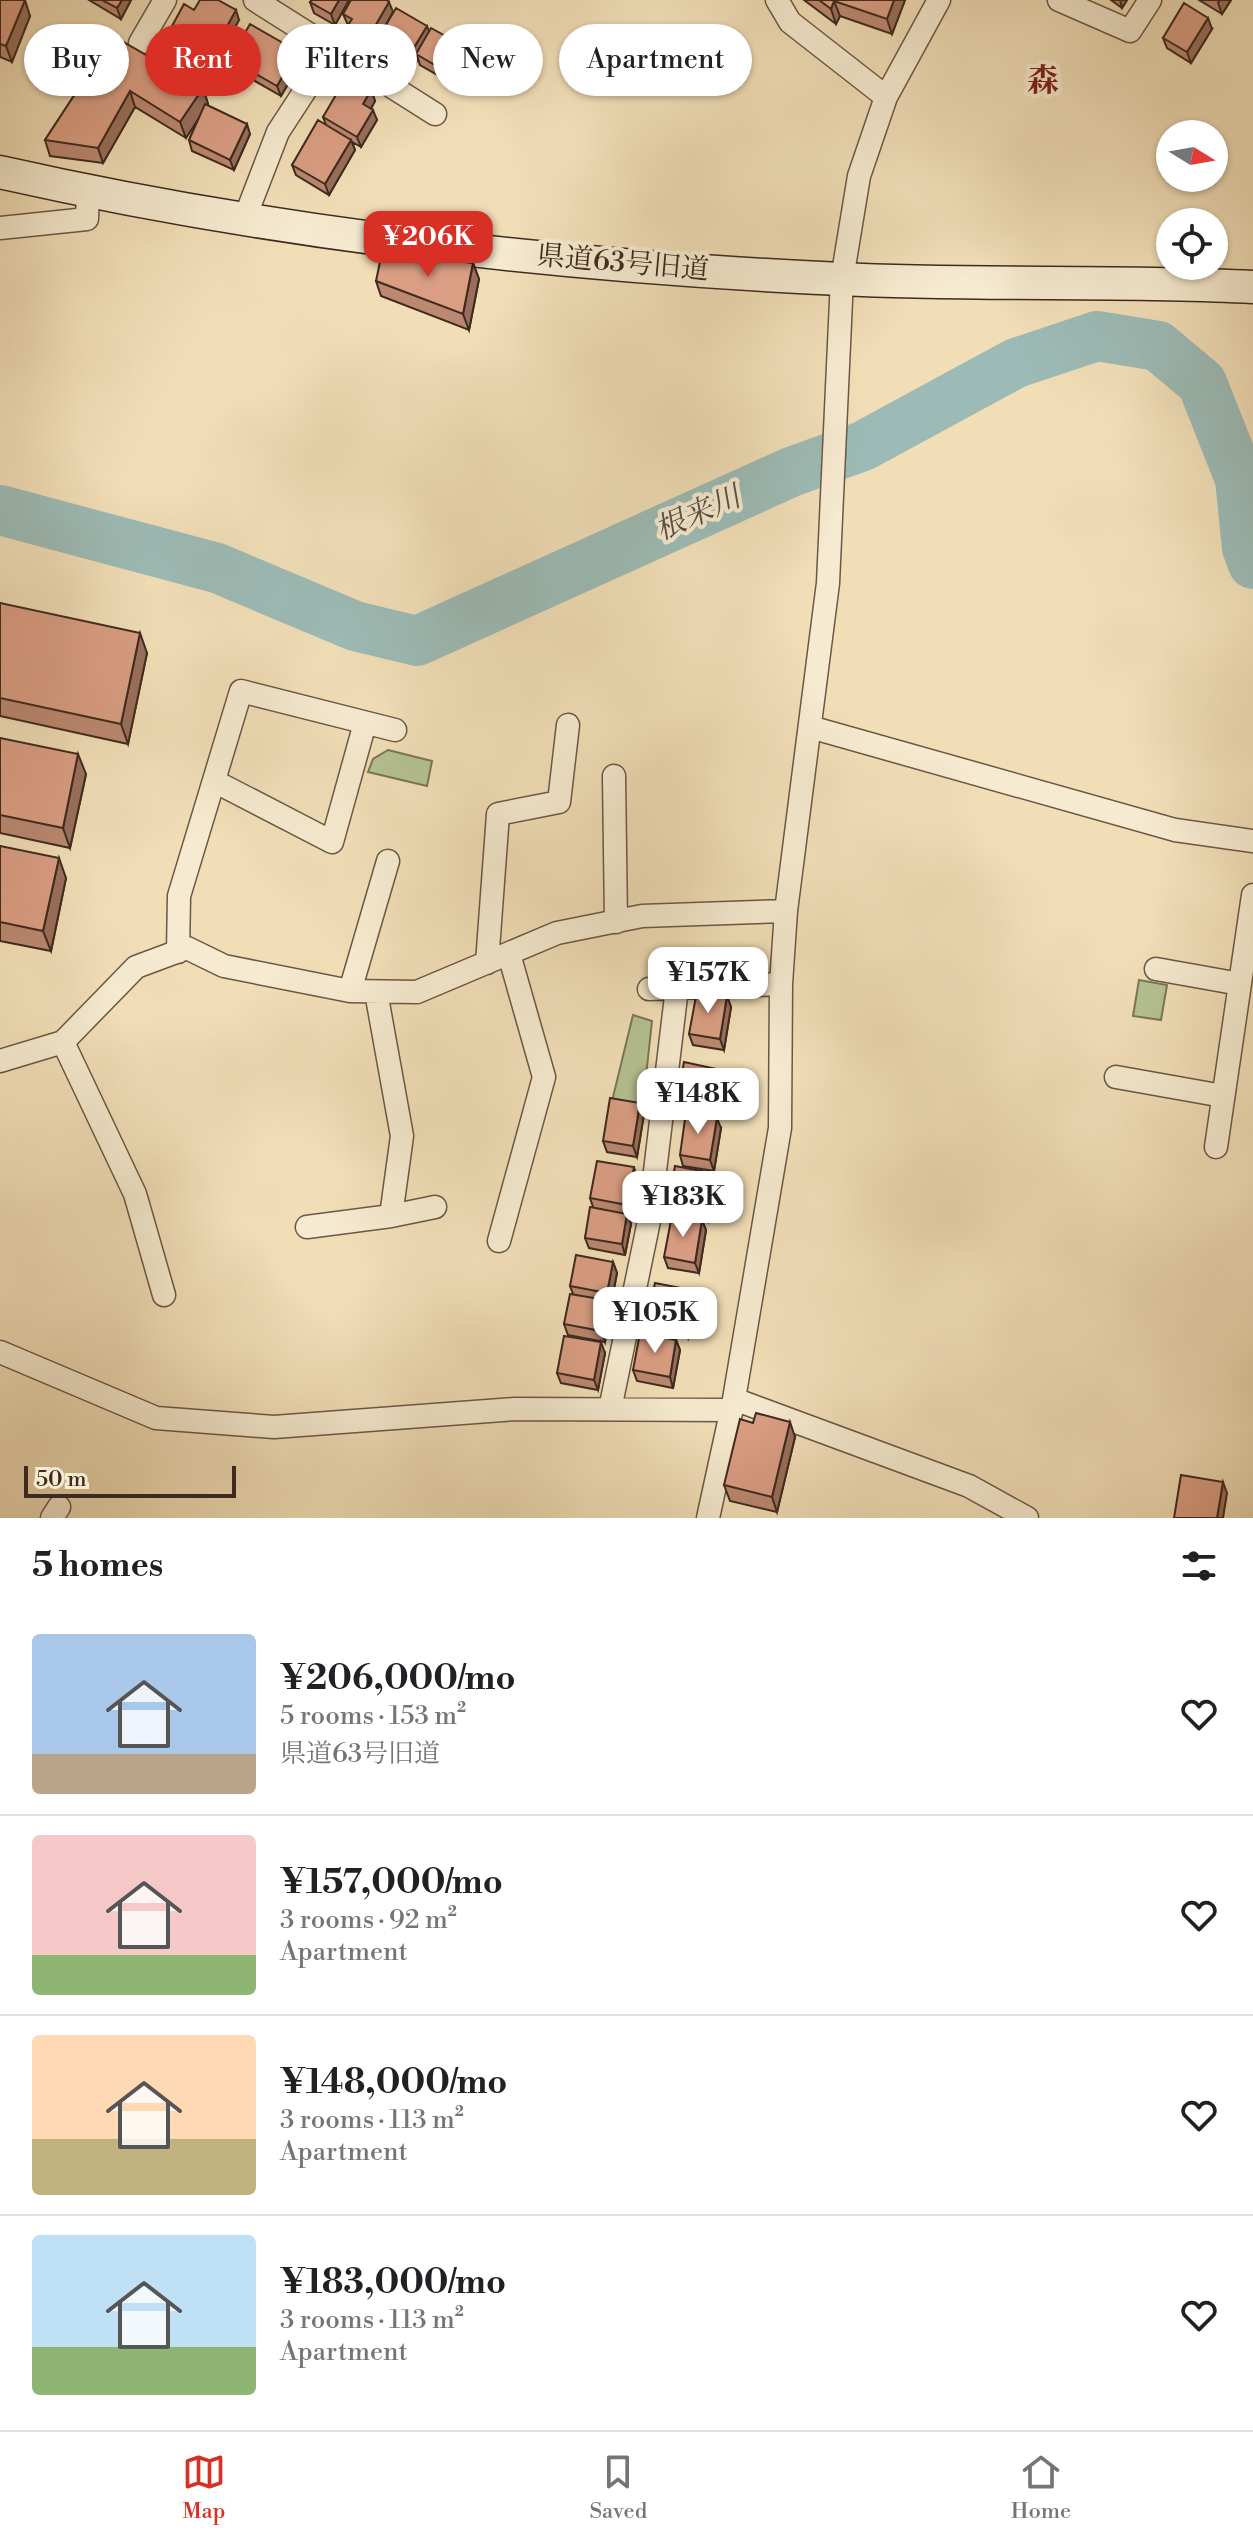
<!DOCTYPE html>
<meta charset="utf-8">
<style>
body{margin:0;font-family:"Libre Bodoni","Noto Serif JP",serif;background:#f2f2f2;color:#202124;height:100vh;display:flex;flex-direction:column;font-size:30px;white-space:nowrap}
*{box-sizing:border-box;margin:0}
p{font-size:26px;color:#757577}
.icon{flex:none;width:44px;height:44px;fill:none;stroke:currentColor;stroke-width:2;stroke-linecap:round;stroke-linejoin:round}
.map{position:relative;height:1518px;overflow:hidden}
.details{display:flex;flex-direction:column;background:#fff;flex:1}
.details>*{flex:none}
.banner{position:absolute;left:24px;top:24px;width:800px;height:72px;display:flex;gap:16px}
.needle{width:52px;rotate:101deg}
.controls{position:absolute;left:1156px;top:120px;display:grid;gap:16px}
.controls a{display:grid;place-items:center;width:72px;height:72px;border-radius:50%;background:#fff;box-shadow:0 2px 6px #0004;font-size:40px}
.scale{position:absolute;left:24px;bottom:20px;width:212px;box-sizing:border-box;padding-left:8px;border:4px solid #3e2a1f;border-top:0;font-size:22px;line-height:28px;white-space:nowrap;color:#3e2a1f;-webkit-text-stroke:6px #f6ead0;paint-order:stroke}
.price{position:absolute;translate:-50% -68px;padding:0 18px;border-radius:16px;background:#fff;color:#222;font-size:26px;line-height:52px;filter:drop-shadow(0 2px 4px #0008)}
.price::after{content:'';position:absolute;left:50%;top:48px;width:24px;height:18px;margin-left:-12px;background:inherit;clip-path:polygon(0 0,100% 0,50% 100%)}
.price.active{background:#d93025;color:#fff}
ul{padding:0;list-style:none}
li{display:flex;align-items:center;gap:24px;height:200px;padding:0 32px}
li+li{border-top:2px solid #e0e0e0}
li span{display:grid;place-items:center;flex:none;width:224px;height:160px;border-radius:8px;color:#555}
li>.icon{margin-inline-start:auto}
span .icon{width:96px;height:96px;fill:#fffc;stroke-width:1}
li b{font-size:34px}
h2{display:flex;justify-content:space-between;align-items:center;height:96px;padding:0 32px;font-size:34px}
.pill{padding:0 28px;border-radius:36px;background:#fff;box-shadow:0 2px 6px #0004;font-size:28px;line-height:72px}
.pill.active{background:#d93025;color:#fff}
.tabs{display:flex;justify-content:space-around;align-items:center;height:112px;border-top:2px solid #e0e0e0;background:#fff;font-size:22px;color:#757577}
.tabs a{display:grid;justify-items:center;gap:4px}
.tabs .active{color:#d93025}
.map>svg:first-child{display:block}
.green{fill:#b5c292;stroke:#7a7658;stroke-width:2}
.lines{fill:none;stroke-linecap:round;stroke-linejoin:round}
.river{stroke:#9cbbb6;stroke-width:50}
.street-casing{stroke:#6b5745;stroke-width:25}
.secondary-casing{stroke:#3e2a1f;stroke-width:35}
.street{stroke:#f6ead0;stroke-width:22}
.secondary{stroke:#f6ead0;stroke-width:32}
.wall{fill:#bb8871;stroke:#3e2a1f;stroke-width:2}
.shaded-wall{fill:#996f5c;stroke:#3e2a1f;stroke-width:2}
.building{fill:#da9e83;stroke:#3e2a1f;stroke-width:2}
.labels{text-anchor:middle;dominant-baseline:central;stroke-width:8;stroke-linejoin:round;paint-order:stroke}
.street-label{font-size:28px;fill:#3e2a1f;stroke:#f6ead0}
.water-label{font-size:30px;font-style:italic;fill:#564e45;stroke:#f6ead0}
.quarter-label{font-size:32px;font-weight:bold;fill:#7a1f14;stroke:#f6ead0}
</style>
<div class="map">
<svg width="1253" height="1518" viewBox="0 0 1253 1518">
<rect width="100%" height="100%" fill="#f1deb7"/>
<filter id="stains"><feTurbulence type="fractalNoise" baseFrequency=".0025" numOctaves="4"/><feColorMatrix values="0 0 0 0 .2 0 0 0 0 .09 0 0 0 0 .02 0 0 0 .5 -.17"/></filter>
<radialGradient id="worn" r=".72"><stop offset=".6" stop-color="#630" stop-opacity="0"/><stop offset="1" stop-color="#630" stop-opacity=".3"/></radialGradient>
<path class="green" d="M388 750 432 761 427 786 368 772 373 759Z
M1139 980 1167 985 1161 1020 1133 1016Z
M633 1015 652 1021 643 1104 612 1101Z"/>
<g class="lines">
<path class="river" d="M0 510 217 568 355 626 417 641 791 472 863 446 1016 363 1097 336 1158 346 1202 383 1240 479 1247 548 1253 564"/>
<defs>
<path id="street" d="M255 0 435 114
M777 0 790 22 886 97
M1059 0 1130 31 1150 0
M140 43 165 0
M244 220 278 132 332 49
M0 228 87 219 88 192
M810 727 1175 830 1253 841
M614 776 616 922
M214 781 332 842 365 723
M178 952 179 896 241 691 395 730
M487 963 498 814 559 802 568 725
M1156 969 1240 984
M649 989 781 984
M350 991 388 861
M63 1042 135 1194 164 1295
M0 1061 63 1042 136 967 187 948 224 966 350 991 417 992 557 933 642 916 786 911
M1116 1077 1223 1096
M1216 1147 1253 895
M391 1216 435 1207
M307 1227 391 1216 402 1136 376 992
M499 1241 544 1077 509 954
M0 1352 156 1418 274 1427 515 1409 732 1410
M734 1399 969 1486 1027 1518
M610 1409 649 1221 677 988
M52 1518 59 1507
M708 1518 734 1399 780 1128 781 984 786 911 828 583 842 279 859 176 886 97 939 0"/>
<path id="secondary" d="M0 172C275 234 559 266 841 279 978 286 1116 280 1253 287"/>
</defs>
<use href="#street" class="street-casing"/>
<use href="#secondary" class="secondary-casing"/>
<use href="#street" class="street"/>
<use href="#secondary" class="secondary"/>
</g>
<path class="wall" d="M0 0 30 16 12 62 0 57Z
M89 0H131L121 19Z
M312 0H349L335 25 314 13 310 2Z
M804 0H905L892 34 840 16 836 24Z
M1111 0H1127L1122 8Z
M1199 0H1231L1222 14Z
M194 10 239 20 211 71 170 48 166 37Z
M393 12 371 51 350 39 346 28 348 25 343 14Z
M1212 29 1191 63 1167 48 1163 38Z
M383 30 429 31 467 48 471 59 455 85 420 65 418 59 408 75 391 64 387 54 393 44 387 40Z
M113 36 203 88 208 104 207 105 250 134 234 170 192 151 189 140 199 118 186 138 135 107 103 163 50 156 45 140Z
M297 51 301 62 281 96 234 69 230 59Z
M371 90 375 101 371 109 377 120 361 147 352 142 355 150 329 195 296 175 292 165 326 125 323 117Z
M473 263 479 279 469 330 381 296 376 281Z
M0 603 147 653 128 744 0 716Z
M0 738 86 774 70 848 0 833Z
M0 846 66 878 51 951 0 941Z
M727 996 731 1007 724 1050 693 1045 689 1034Z
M724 1080 717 1117 681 1111 677 1100Z
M644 1114 637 1157 607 1152 603 1141Z
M721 1128 714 1171 683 1166 680 1155Z
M637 1178 631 1216 628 1215 631 1224 625 1255 589 1248 585 1238 593 1207 590 1198Z
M715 1184 708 1221 672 1214 668 1204Z
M702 1220 706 1230 699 1273 668 1268 664 1257Z
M613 1262 617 1273 611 1304 607 1303 610 1311 605 1342 568 1335 564 1324 573 1294 570 1286Z
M695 1301 688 1338 651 1331 647 1321Z
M676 1340 680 1350 673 1388 637 1381 633 1370Z
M605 1353 598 1390 561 1383 557 1373Z
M795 1437 777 1512 730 1501 724 1485Z"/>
<path class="shaded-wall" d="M25 0 30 16 12 62 6 46Z
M122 0H131L121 19 117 8Z
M339 0H349L335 25 331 14Z
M894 0H905L892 34 887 19Z
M1120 0H1127L1122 8Z
M1220 0H1231L1222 14 1218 3Z
M834 1 840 16 836 24 831 9Z
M389 2 393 12 371 51 367 40Z
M236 10 239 20 211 71 208 61Z
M1208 18 1212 29 1191 63 1187 52Z
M427 26 431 36 416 54 418 59 408 75 404 64Z
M467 48 471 59 455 85 452 75Z
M297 51 301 62 281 96 277 86Z
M203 88 208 104 186 138 180 122Z
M371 90 375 101 367 115 363 104Z
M130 91 135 107 103 163 98 148Z
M373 110 377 120 361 147 357 137Z
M247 124 250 134 234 170 230 160Z
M351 140 355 150 329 195 325 184Z
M473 263 479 279 469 330 463 314Z
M140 633 147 653 128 744 121 724Z
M78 754 86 774 70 848 63 828Z
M59 858 66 878 51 951 43 931Z
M727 996 731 1007 724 1050 720 1039Z
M721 1070 724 1080 717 1117 713 1107Z
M640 1103 644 1114 637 1157 633 1146Z
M717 1118 721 1128 714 1171 710 1160Z
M634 1167 637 1178 631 1216 627 1205Z
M712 1173 715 1184 708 1221 704 1210Z
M627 1214 631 1224 625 1255 622 1244Z
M702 1220 706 1230 699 1273 695 1263Z
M613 1262 617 1273 611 1304 607 1293Z
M691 1290 695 1301 688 1338 684 1328Z
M606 1300 610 1311 605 1342 601 1331Z
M676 1340 680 1350 673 1388 670 1377Z
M601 1342 605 1353 598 1390 594 1380Z
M790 1422 795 1437 777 1512 772 1497Z
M1223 1482 1227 1493 1223 1518H1217Z"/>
<path class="building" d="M0 0H25L6 46 0 44Z
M102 0H122L117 8Z
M200 0H218L236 10 208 61 166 37 184 4 194 10Z
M312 0H339L331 14 310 2Z
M351 0H387L389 2 367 40 346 28 352 19 343 14Z
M819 0H894L887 19 834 1 831 9Z
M1184 3 1208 18 1187 52 1163 38Z
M396 8 427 26 404 64 387 54 396 38 383 30Z
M250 24 297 51 277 86 230 59Z
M431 28 467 48 452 75 416 54Z
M113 36 203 88 180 122 130 91 98 148 45 140Z
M347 76 371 90 363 104 373 110 357 137 323 117Z
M205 104 247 124 230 160 189 140Z
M318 120 351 140 325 184 292 165Z
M382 252 473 263 463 314 376 281Z
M0 603 140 633 121 724 0 698Z
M0 738 78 754 63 828 0 815Z
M0 846 59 858 43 931 0 922Z
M697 991 727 996 720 1039 689 1034Z
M684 1062 721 1070 713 1107 677 1100Z
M610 1098 640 1103 633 1146 603 1141Z
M686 1112 717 1118 710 1160 680 1155Z
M597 1161 634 1167 627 1205 590 1198Z
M675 1166 712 1173 704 1210 668 1204Z
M590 1207 627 1214 622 1244 585 1238Z
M672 1215 702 1220 695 1263 664 1257Z
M576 1255 613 1262 607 1293 570 1286Z
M655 1283 691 1290 684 1328 647 1321Z
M570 1294 606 1300 601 1331 564 1324Z
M640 1333 676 1340 670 1377 633 1370Z
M564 1336 601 1342 594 1380 557 1373Z
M756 1413 790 1422 772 1497 724 1485 740 1419 753 1423Z
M1181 1475 1223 1482 1217 1518H1174Z"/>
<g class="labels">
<g class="street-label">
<text transform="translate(623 263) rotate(5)">県道63号旧道</text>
</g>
<g class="water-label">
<text transform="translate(698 514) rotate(-24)">根来川</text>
</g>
<g class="quarter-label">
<text x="1043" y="81">森</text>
</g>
</g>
<rect width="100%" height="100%" filter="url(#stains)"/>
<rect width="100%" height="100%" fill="url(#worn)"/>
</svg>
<div class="controls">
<a><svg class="needle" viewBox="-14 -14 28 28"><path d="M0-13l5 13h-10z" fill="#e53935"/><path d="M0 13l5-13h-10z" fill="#757577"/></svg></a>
<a><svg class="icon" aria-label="locate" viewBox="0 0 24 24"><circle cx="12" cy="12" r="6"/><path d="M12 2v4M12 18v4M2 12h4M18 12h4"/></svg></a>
</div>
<div class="scale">50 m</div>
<b class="price active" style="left:428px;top:279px">¥206K</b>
<b class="price" style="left:708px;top:1015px">¥157K</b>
<b class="price" style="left:698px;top:1136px">¥148K</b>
<b class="price" style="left:683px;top:1239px">¥183K</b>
<b class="price" style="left:655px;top:1355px">¥105K</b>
<div class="banner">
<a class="pill">Buy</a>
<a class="pill active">Rent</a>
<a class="pill">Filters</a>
<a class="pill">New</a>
<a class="pill">Apartment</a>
</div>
</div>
<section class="details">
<h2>5 homes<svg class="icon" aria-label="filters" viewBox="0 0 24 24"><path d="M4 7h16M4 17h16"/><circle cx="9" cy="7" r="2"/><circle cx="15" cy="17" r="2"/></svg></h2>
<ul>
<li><span style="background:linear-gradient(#a9c7e8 75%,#b9a48a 0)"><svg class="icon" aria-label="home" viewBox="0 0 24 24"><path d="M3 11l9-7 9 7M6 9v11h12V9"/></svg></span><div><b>¥206,000/mo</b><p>5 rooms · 153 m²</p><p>県道63号旧道</p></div><svg class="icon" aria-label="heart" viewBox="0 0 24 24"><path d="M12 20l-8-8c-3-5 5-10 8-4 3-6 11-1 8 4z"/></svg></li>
<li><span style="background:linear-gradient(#f6c9c9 75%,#8fb573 0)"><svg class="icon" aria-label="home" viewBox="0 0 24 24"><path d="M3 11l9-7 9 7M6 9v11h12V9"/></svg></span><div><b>¥157,000/mo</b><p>3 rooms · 92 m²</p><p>Apartment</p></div><svg class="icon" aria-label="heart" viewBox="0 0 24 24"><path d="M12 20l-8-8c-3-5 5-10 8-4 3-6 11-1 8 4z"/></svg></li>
<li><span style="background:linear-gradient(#ffd9b3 65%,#c2b280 0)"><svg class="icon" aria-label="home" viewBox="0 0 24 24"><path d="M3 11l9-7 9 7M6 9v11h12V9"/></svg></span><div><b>¥148,000/mo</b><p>3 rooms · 113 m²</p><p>Apartment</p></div><svg class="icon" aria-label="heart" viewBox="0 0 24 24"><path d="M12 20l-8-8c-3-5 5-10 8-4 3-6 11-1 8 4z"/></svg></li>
<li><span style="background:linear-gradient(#bfe0f5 70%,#8fb573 0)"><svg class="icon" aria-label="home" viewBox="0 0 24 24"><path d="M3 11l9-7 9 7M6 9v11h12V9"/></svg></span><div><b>¥183,000/mo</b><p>3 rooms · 113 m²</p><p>Apartment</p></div><svg class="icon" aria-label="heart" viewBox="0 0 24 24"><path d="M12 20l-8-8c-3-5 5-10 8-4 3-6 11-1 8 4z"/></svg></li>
</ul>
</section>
<nav class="tabs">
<a class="active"><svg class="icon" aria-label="map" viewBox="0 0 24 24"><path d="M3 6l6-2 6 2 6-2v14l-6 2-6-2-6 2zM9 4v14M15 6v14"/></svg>Map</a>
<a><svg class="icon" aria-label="saved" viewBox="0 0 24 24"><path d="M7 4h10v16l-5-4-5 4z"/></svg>Saved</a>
<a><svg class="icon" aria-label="home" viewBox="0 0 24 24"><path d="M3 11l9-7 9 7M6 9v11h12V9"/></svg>Home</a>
</nav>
